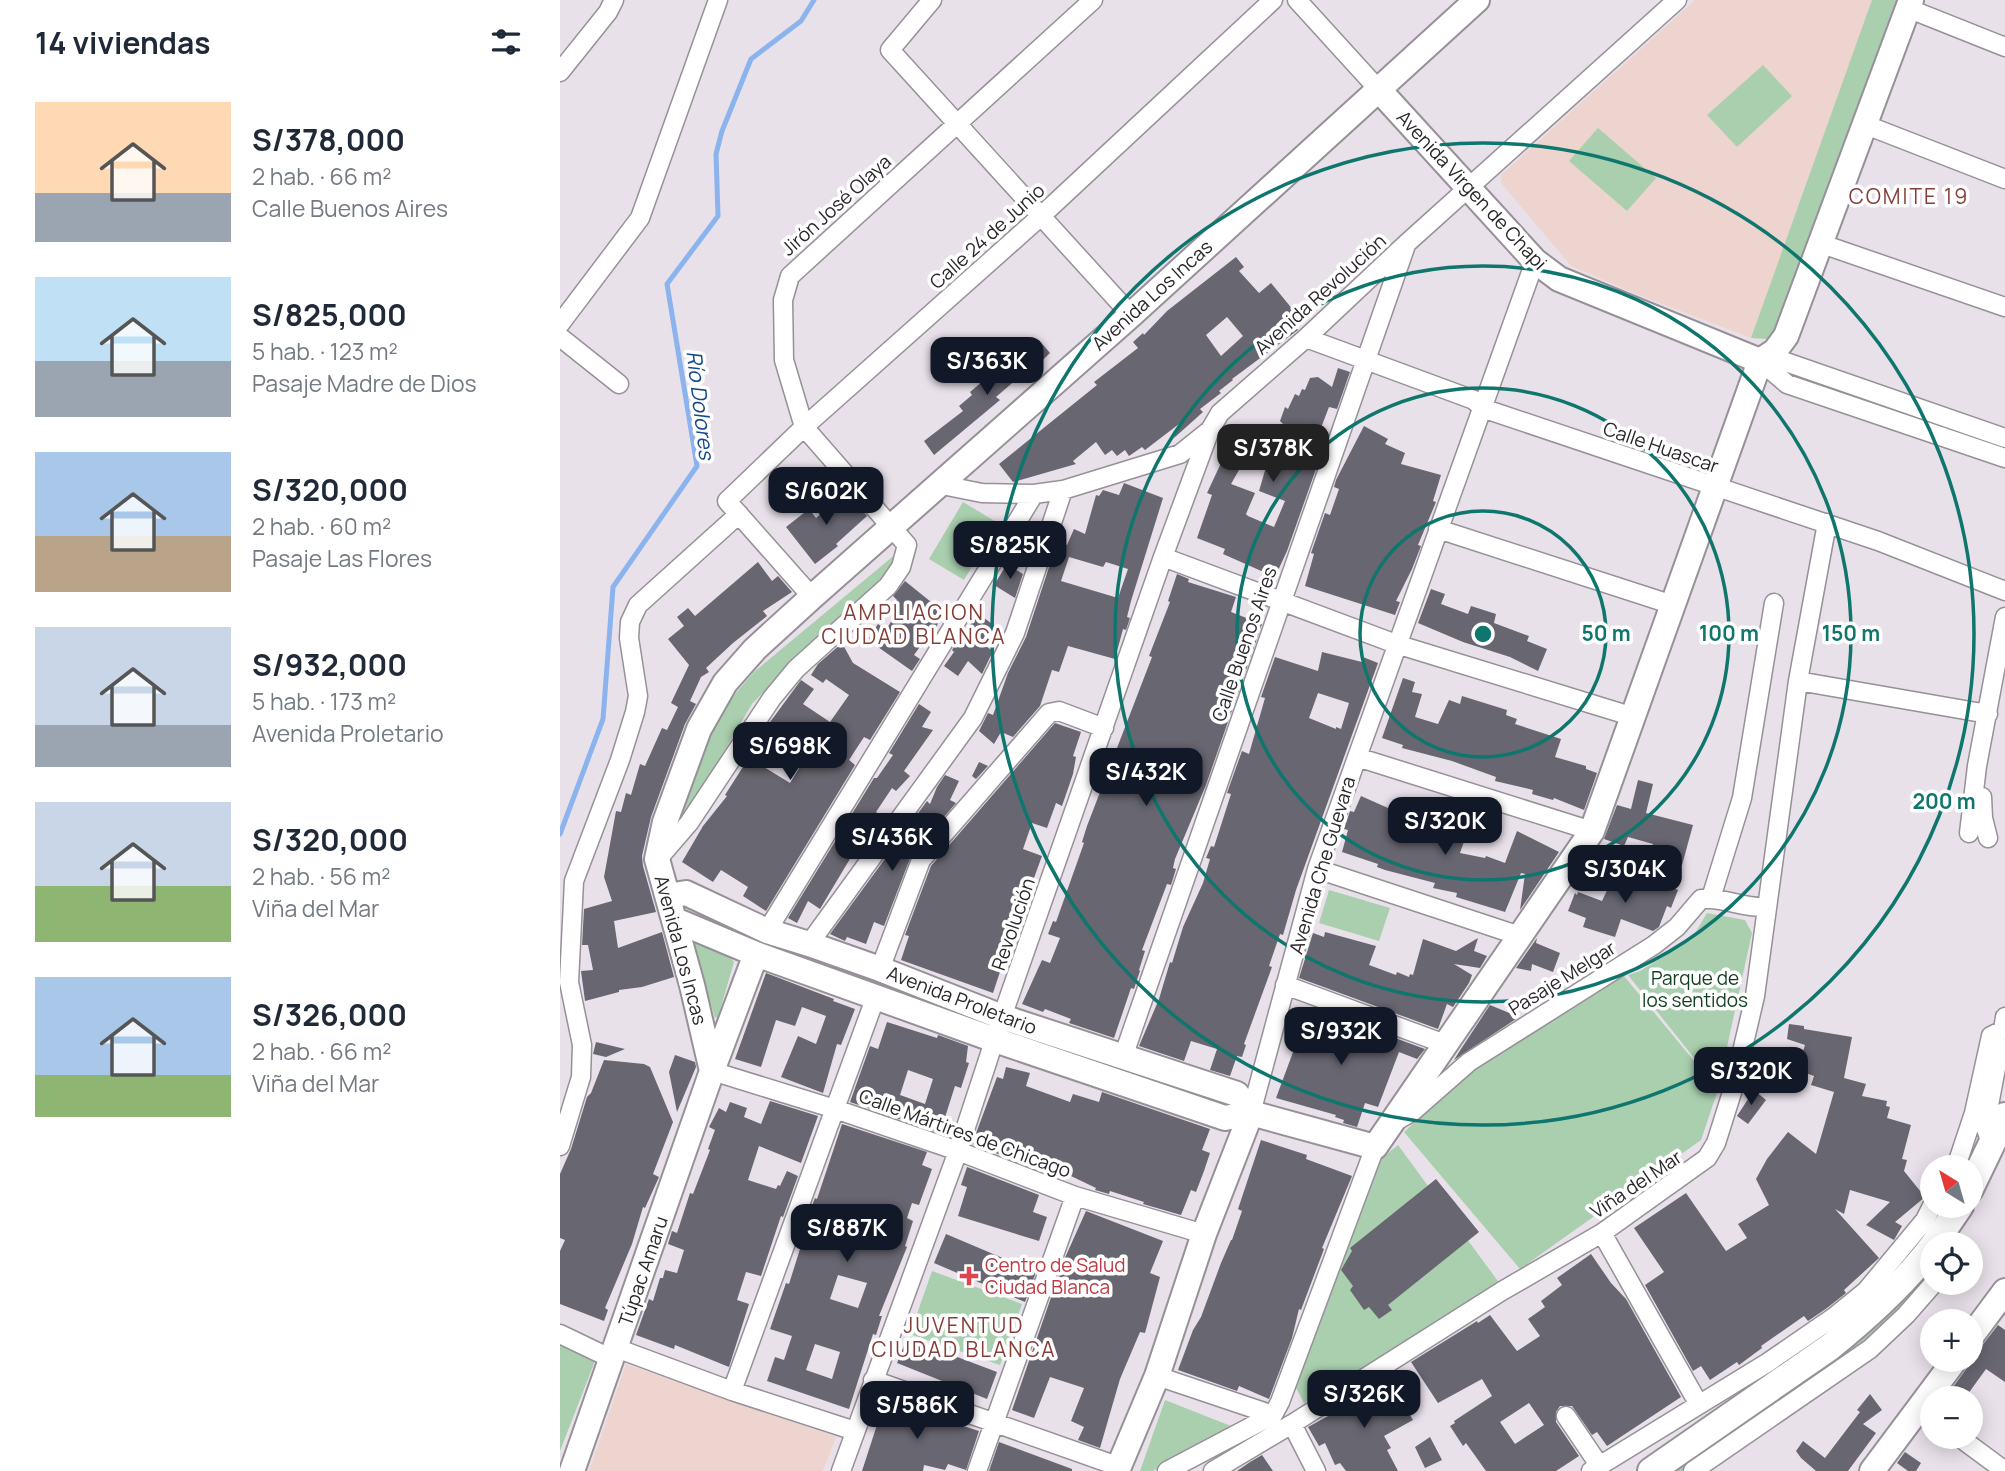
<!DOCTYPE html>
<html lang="es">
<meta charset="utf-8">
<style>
body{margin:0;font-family:Manrope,sans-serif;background:#f6f6f7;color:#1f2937;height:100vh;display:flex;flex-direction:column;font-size:26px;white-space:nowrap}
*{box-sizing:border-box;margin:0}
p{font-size:23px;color:#747a83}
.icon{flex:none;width:38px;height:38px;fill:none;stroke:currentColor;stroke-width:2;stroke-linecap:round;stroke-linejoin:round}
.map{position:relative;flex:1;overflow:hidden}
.sheet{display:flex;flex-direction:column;background:#fff;width:560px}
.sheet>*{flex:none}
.needle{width:46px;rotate:323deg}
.controls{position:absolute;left:1360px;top:1155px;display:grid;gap:14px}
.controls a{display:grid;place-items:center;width:63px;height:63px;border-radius:50%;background:#fff;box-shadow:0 4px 18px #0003;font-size:35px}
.price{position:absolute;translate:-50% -60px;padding:0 16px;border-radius:14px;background:#111827;color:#fff;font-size:23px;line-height:46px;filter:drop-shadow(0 2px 4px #0008)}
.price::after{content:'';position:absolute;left:50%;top:42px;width:21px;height:16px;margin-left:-10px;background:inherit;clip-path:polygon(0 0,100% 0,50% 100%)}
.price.current{background:#222;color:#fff}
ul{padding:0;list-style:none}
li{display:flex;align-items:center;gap:21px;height:175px;padding:0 35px}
li span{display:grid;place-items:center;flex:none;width:196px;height:140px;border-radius:0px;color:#555}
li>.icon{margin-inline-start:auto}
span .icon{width:84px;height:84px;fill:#fffc;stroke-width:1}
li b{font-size:30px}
h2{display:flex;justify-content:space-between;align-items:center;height:84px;padding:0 35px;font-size:30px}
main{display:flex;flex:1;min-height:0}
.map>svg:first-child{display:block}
.education{fill:#eed4cf}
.green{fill:#a9cfaf}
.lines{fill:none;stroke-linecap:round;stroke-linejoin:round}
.stream{stroke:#8bb3ee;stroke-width:5}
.building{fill:#686670;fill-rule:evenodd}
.street-casing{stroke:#979098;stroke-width:21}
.secondary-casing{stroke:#979098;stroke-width:28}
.primary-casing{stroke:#979098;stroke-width:30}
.street{stroke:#fff;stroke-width:18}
.secondary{stroke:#fff;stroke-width:24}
.primary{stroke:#fff;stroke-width:26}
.ring{fill:none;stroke:#0f766e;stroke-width:3.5}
.health-dot{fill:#e0444e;stroke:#fff;stroke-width:2.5}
.labels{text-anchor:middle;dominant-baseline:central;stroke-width:7;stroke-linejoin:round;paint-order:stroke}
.street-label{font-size:19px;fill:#2a272a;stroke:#fff}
.park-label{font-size:19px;fill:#113e1e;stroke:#fff}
.health-label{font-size:19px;fill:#be3a42;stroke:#fff;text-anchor:start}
.neighbourhood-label{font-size:21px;letter-spacing:2px;fill:#863e39;stroke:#fff}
.water-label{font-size:21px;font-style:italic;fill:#15488c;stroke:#fff}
.centre{fill:#0f766e;stroke:#fff;stroke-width:3.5}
.ring-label{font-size:21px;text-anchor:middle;font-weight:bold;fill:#0f766e;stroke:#fff;stroke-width:7;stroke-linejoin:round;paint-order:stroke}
</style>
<main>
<section class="sheet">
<h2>14 viviendas<svg class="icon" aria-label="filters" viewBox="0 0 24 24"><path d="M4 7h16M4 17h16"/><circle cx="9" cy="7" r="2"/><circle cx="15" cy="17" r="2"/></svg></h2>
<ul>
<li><span style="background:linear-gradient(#ffd9b3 65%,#9aa5b1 0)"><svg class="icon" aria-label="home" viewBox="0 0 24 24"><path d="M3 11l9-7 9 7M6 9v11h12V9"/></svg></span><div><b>S/378,000</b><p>2 hab. · 66 m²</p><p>Calle Buenos Aires</p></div></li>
<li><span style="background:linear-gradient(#bfe0f5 60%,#9aa5b1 0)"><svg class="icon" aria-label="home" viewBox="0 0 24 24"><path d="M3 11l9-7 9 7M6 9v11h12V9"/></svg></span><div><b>S/825,000</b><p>5 hab. · 123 m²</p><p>Pasaje Madre de Dios</p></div></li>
<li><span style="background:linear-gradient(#a9c7e8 60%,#b9a48a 0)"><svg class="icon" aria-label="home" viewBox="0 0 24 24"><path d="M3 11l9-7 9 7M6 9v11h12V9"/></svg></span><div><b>S/320,000</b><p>2 hab. · 60 m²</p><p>Pasaje Las Flores</p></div></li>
<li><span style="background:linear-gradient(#c9d6e8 70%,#9aa5b1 0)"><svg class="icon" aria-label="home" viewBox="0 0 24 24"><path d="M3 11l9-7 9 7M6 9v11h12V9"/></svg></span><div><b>S/932,000</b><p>5 hab. · 173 m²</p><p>Avenida Proletario</p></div></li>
<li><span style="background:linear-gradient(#c9d6e8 60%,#8fb573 0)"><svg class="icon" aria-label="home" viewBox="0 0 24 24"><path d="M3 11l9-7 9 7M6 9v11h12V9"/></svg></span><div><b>S/320,000</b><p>2 hab. · 56 m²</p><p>Viña del Mar</p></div></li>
<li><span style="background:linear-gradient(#a9c7e8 70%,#8fb573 0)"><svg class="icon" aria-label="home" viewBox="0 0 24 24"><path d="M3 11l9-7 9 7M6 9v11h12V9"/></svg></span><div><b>S/326,000</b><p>2 hab. · 66 m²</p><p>Viña del Mar</p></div></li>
</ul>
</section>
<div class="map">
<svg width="1445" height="1471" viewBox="0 0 1445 1471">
<rect width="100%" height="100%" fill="#e9e1ea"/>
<path class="education" d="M1135 0H1338L1208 339 1191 338 1076 294 1011 266 941 183V175Z
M66 1364 276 1437 263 1471H29Z"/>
<path class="green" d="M1312 0H1338L1217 330 1208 339 1191 338Z
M1203 65 1232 96 1177 147 1147 115Z
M1038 128 1096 178 1067 211 1009 161Z
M403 502 438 523 404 580 369 559Z
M337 553 326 580 227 668 192 704 124 819 118 816 141 750 162 709 194 672Z
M769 890 830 908 819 941 759 923Z
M1147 913 1185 920 1192 933 1158 1088 1068 975 1080 971 1131 940Z
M135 941 170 957 174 962 158 1017 155 1018 132 945Z
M1064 976 1158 1090 1141 1140 960 1269 844 1132 911 1071Z
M838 1145 940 1284 744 1403 735 1386 817 1162Z
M1372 1270V1279L1310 1343 1217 1409 1122 1471H1113C1202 1408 1296 1349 1372 1270Z
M372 1271 462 1304 440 1365 350 1334Z
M0 1341 37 1356 0 1451Z
M605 1400 671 1426 593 1471H580Z"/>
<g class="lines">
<path class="stream" d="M0 834 43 719 53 587 137 466 107 284 158 216 156 154 162 131 191 59 241 21 254 0"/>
</g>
<path class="building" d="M676 257 684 267 679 271 699 293 711 283 743 322 736 327 738 330 672 379 673 380 659 391 661 393 640 409 643 412 614 438 619 424 585 450 582 447 569 456 565 450 557 456 552 450 545 455 536 442 513 461 516 464 453 482 439 464 537 385 534 382 578 348 573 342 583 333 584 335 607 311ZM667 317 683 336 661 356 646 335Z
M479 340 490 353 461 381 458 378 436 397 440 400 374 455 364 441 403 411 399 406 412 395 410 392 423 381 427 385Z
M778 368 790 372 777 409 769 407 759 433 767 438 727 551 715 577 663 554 665 549 637 538 652 495 647 493 662 461 679 470 671 484 695 493 686 514 688 516 714 527 725 501 699 491 711 450 716 439 745 446 720 421 725 407 728 409 735 394 739 396 742 389 745 390 750 378 758 377 772 387Z
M804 426 828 439 825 444 845 453 841 464 881 475 873 501 876 502 858 545 861 546 852 569 836 601 840 602 835 615 745 586 754 554 751 553 765 513 770 515 779 489 774 487 776 480Z
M564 483 603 498 571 601 567 617 570 618 566 630 563 629 555 659 508 646 499 672 492 670 480 706 453 737 441 732 434 744 419 731 428 713 433 715 448 673 466 637 497 543 507 545 514 529 525 534 536 495 539 496 543 490 559 495ZM509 557 543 567 546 562 568 569 558 598 501 581Z
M286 492 307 516 276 544 278 546 255 564 226 527 249 509 256 518Z
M198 562 212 581 218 576 232 592 203 611 207 616 173 643 146 668 149 672 141 677 130 701 136 704 125 724 91 817 82 856 83 866 96 912 54 921 58 948 102 932 114 977 82 987 59 990V992L25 1001 21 971 33 970 28 945H22L24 909 52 901 44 877 56 811 61 812 66 793 71 795 80 764 85 766 102 728 107 730 118 707 111 703 129 665 108 639 124 626 117 617 128 608 135 616Z
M447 564 463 574 455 598 434 585Z
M617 574 629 579 628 582 676 597 671 612 702 624 646 785 615 859 613 868 616 869 611 885 607 884 582 950 585 951 579 970 580 971 574 989 571 988 554 1038 509 1023 511 1019 485 1009 483 1012 462 1004 482 960 490 963 500 938 488 934 493 921 496 922 524 843 522 842 527 826 592 657 589 656 610 602 608 601Z
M345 581 381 610 375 634 373 637 369 634 354 655 360 659 352 671 308 640 318 624 326 630 338 610 333 603 337 600 333 596Z
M871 589 885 594 881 604 908 614 911 606 936 614 934 623 969 636 967 641 987 649 978 671 950 657 903 642 858 623Z
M416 612 435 626 421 643 433 651 422 674 408 661 398 676 384 666 394 652 392 650 407 626 409 627Z
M282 643 293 663 340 692 310 740 304 737 289 760 295 765 206 911 183 896 188 887 161 870 153 882 122 862 143 826 167 796 165 795 204 734 202 733 241 680 254 689 243 704 270 722 289 695 266 679 263 683 251 675 258 664ZM219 743 244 760 230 783 204 767Z
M762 652 802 662 803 657 818 663 736 890 723 935 720 934 709 966 712 967 684 1044 686 1045 682 1057 677 1056 670 1076 650 1070 657 1049 631 1041 624 1061 579 1046 599 999 610 962 612 963 623 927 643 883 650 859 646 858 651 846 654 847 671 794 667 793 682 751 689 754 705 698 701 697 715 657 758 671ZM758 693 789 703 781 729 776 727V729L749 718Z
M843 678 855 682 852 692 862 694 855 717 878 724 889 700 900 704 902 696 947 710 946 715 957 719 955 724 1001 739 995 757 1026 766V769L1037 773 1024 810 994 798 993 800 972 794 973 790 935 781 936 777 892 761 842 748 843 745 822 738Z
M359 704 371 712 362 727 373 730 344 771 350 776 336 791 332 788 316 812 326 818 309 843 303 837 260 909 248 901 237 923 228 918 314 778H317L333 755 329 753Z
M495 723 521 732 513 756 516 757 513 774 502 806 496 803 487 828 472 823 463 849 482 856 466 900 464 899 433 993 341 960 349 936 345 935 371 866Z
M419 762 428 766 416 779 412 776Z
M385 775 399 781 390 800 396 803 351 856 324 926 314 922 306 944 287 937 285 941 270 934 330 852 346 858 369 831 351 823 367 801 370 804 377 787Z
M1078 780 1093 784 1086 813 1133 825 1122 865 1108 861 1111 852 1092 847 1093 844 1068 837 1064 846 1044 839 1057 805 1071 809Z
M801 796 846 816 842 828 878 842 879 840 888 842 894 826 908 830 900 853 925 858 926 856 945 863 957 831 999 852 960 910 965 874 961 873 945 912 896 897 897 893 873 888 875 883 825 870 817 867 818 864 782 852 788 830 784 829 790 811 794 812Z
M1070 874 1091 883 1093 879 1118 890 1111 908 1107 906 1099 927 1093 931 1061 919 1055 937 1023 927 1026 918 1008 911 1015 893 1017 895 1018 892 1042 901 1053 878 1066 884Z
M765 932 816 946 809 965 836 975 837 972 849 977 850 974 853 975 863 939 896 951 918 938 914 951 927 956 920 968 894 964 912 975 909 983 893 1007 887 1004 878 1029 739 978 753 933 764 937Z
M977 938 976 943 1000 953 993 972 972 964 971 971 956 968Z
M206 973 274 999 273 1001 295 1009 281 1045 277 1044 263 1093 221 1077 238 1036 256 1044 266 1016 242 1007 235 1026 216 1020 201 1067 175 1059Z
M930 1005 959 1017 894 1060 901 1049Z
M751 1007 865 1049 857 1059 839 1052 818 1107 805 1103 797 1127 783 1123 784 1120 775 1117 776 1115 716 1098 739 1036 743 1038Z
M327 1022 377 1038 378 1035 408 1046 406 1062 409 1063 401 1088 395 1086 380 1133 290 1102 310 1046 318 1049ZM348 1070 373 1079 365 1104 340 1095Z
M1229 1024 1244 1026V1029L1292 1037 1284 1078 1306 1084 1302 1096 1327 1101 1326 1106 1330 1107 1327 1118 1351 1125 1342 1159 1347 1160 1344 1171 1365 1197 1335 1222 1342 1226 1334 1240 1306 1225 1330 1202 1290 1190 1284 1214 1275 1209 1319 1258 1284 1290 1286 1293 1267 1308 1248 1321 1244 1316 1201 1346 1202 1348 1179 1365 1177 1362 1150 1380 1141 1366 1133 1371 1085 1285 1104 1272 1074 1228 1126 1193 1166 1251 1187 1238 1178 1224 1209 1205 1196 1179 1207 1159 1228 1132 1256 1154 1274 1092 1251 1085 1254 1076 1237 1070 1245 1045 1227 1039Z
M36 1042 65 1049 46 1057 33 1054Z
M115 1055 135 1062 136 1067 117 1112 109 1072Z
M44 1060 84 1064 90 1067 113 1122 93 1174 99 1177 85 1208 83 1207 72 1244 45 1308 48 1310 44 1321 0 1304V1251L5 1240 0 1238V1174L11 1149 27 1097 31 1093Z
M446 1067 470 1073 466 1086 510 1102 513 1094 539 1102 542 1092 650 1129 642 1150 650 1153 644 1171 636 1192 631 1190 621 1215 583 1204 584 1202 550 1191 549 1194 535 1190 536 1188 488 1165 465 1157 462 1163 412 1144 437 1077 443 1079Z
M1194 1090 1206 1100 1188 1124 1177 1116Z
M210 1101 258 1116 241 1163 199 1146 188 1180 216 1189 218 1185 220 1186 227 1171 238 1176 223 1217 221 1216 201 1276 186 1272 177 1300 189 1304 169 1367 115 1345 114 1349 76 1335 89 1299 93 1301 100 1278H103L105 1270 117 1273 124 1250 108 1244 112 1231 117 1233 130 1193 133 1194 150 1150 148 1149 155 1130 149 1127 159 1108 166 1112 170 1102 187 1108 184 1117 201 1124Z
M282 1124 367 1152 362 1165 372 1169 359 1205 352 1203 347 1218 353 1221 345 1246 347 1247 319 1316H322L316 1335 313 1334 289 1409 207 1381 215 1357 224 1360 232 1336 210 1329 226 1283 229 1284 251 1214 249 1213 255 1198 257 1199ZM278 1275 307 1283 298 1308 270 1299ZM255 1344 280 1352 272 1379 246 1370Z
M701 1140 747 1155 746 1159 792 1176 762 1248 764 1249 741 1310 739 1309 732 1338 709 1399 679 1386 677 1391 618 1370 633 1330 641 1317 661 1263 671 1240H672L682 1211 678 1209Z
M407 1167 479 1195 473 1212 487 1217 479 1241 398 1216 407 1187 401 1185Z
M876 1179 919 1232 828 1305 832 1310 819 1319 809 1307 804 1310 790 1290 793 1286 781 1270 792 1251 790 1248Z
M526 1211 603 1241 590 1273 600 1277 585 1333 580 1332 560 1379 540 1448 518 1440 524 1427 511 1421 524 1388 490 1377 474 1418 452 1410 504 1260Z
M386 1234 476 1272 465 1302 374 1263Z
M1031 1254 1051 1283 1066 1299 1121 1397 1047 1446 1037 1432 1032 1435 1012 1406H1000L996 1412V1422L1019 1456 996 1471H926L906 1443 903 1446 890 1426 895 1423 894 1421 932 1396 922 1379 878 1403 851 1362 917 1321 918 1323 930 1315 957 1351 980 1336 968 1319 985 1307 981 1301 1002 1285 997 1278ZM969 1403 984 1425 955 1444 940 1422Z
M1438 1325 1445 1330V1382L1426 1369 1405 1398H1385L1407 1368 1410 1353 1421 1347Z
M347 1338 437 1372 427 1399 337 1363Z
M827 1378 853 1420 824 1436 831 1448 827 1450 838 1471H786L780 1463 775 1465 765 1443 759 1446 748 1427 790 1404 789 1401Z
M1310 1394 1322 1410 1303 1424 1316 1433 1288 1471H1256L1241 1458 1236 1451 1243 1441 1265 1458 1300 1412 1297 1410Z
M326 1397 351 1405 350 1409 419 1431 406 1470 388 1464 385 1470 364 1465 363 1471H302Z
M870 1437 882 1460 865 1468 855 1447Z
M439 1442 512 1469V1471H429Z
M1345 1452 1361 1463 1356 1471H1348L1337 1463Z
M702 1455 713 1471H677L690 1462Z"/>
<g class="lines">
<defs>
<path id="street" d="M372 0 330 50 571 315
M737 0 819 90
M1347 8 1445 47
M0 72 48 12 54 0
M1306 125 1445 179
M1262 244 1445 307
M0 324 80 218 158 0
M0 337 59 384
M746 338 914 400 922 408 1318 541 1445 591
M1200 361 1227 384 1445 458
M1200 361H1223L1445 438
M377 484 422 493 474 494 503 490 620 454 650 430 660 413 746 338 846 244 1117 0
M878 529 1113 605
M603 557 836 644 1074 717
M252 597 167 501 244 427 480 217 713 0
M1238 681 1428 714
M797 757 1032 831
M1422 797 1423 818 1428 838
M1409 833 1417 766 1445 617
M98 859 129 823 212 698 236 669 328 586 341 567 347 545 244 427 224 360 223 300 230 276 533 0
M757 869 960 936
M1151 898 1182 798 1214 603
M207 931 474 494
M249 944 413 718 455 633 503 490
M320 969 361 860 489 713 499 711 544 728
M725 985 885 1044
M563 1057 845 248
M152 1071 275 1109 398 1151 515 1196 644 1234
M691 1113 757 869 975 261
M838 1120 852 1112 909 1062 1094 945 1117 927 1141 899C1164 897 1185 909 1207 907
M0 1146 21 1077 22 1045 9 982 14 881 60 760 75 712 78 696 69 638 70 622 78 605 179 514
M1432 1146 1425 1126 1440 1047
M1396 1167 1414 1113 1431 1036 1443 1030 1445 1017
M1042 1233 1138 1403
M0 1334 52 1359
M56 1348 172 1391 295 1431
M597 1376 713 1415
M313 1380 560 1467
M172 1391 316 996
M713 1415 720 1402 815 1147
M1006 1416 1039 1465
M732 1424 756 1471
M1399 1437 1445 1471
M281 1471 398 1151 442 1017 603 557 650 430
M417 1471 515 1196
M607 1471 713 1415
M653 1471 732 1424 942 1291 1042 1233 1147 1158 1156 1143 1174 1086 1195 996 1238 681 1267 523
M1031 1471 1207 1363 1274 1317 1306 1291 1365 1220 1372 1206
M1133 1471 1310 1349 1346 1315 1374 1283"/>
<path id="secondary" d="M819 90 975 261 999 279 1200 361
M1200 361 1215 351 1226 336 1351 0
M108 896 126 893 207 931 249 944 320 969 442 1017 677 1094 691 1113
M115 920 196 954 435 1040 665 1118 691 1113 815 1147 1032 831 1200 361
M152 1071 132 985 97 859 105 822 139 729 165 683 195 649 252 597 571 315 917 0
M1410 1338 1445 1291
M12 1471 152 1071 196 954
M557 1471 597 1376 644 1234 691 1113
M1312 1471 1395 1360"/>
<path id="primary" d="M1410 1189 1445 1116
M1374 1244 1400 1206
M1091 1471 1270 1347C1307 1317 1343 1285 1372 1247"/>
</defs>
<use href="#street" class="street-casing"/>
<use href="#secondary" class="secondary-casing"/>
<use href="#primary" class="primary-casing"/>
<use href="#street" class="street"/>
<use href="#secondary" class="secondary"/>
<use href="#primary" class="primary"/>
</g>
<g class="ring">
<circle cx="923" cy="634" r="123"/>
<circle cx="923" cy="634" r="246"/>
<circle cx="923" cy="634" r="368"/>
<circle cx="923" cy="634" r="491"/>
</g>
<path class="health-dot" d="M405.5 1265.5h7v7h7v7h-7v7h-7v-7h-7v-7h7z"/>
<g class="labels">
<g class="street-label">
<text transform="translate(912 190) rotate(47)">Avenida Virgen de Chapi</text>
<text transform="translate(276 205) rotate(-42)">Jirón José Olaya</text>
<text transform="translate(427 236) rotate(-42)">Calle 24 de Junio</text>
<text transform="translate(760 294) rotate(-42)">Avenida Revolución</text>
<text transform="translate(592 295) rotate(-42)">Avenida Los Incas</text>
<text transform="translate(1101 447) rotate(19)">Calle Huascar</text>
<text transform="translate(684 644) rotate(-71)">Calle Buenos Aires</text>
<text transform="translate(762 865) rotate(-73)">Avenida Che Guevara</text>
<text transform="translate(453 924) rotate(-71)">Revolución</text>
<text transform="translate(121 950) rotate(75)">Avenida Los Incas</text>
<text transform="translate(1002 978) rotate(-32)">Pasaje Melgar</text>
<text transform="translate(402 1000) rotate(21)">Avenida Proletario</text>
<text transform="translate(405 1133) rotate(20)">Calle Mártires de Chicago</text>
<text transform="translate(1076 1184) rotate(-34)">Viña del Mar</text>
<text transform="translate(83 1271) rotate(-71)">Túpac Amaru</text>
</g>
<g class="park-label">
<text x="1135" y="978">Parque de<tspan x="1135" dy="22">los sentidos</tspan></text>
</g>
<g class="health-label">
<text x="425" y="1265">Centro de Salud<tspan x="425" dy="22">Ciudad Blanca</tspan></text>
</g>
<g class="neighbourhood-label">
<text x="1349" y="196">COMITE 19</text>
<text x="354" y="612">AMPLIACION<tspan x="354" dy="24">CIUDAD BLANCA</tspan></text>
<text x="404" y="1325">JUVENTUD<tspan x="404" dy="24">CIUDAD BLANCA</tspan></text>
</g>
<g class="water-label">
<text transform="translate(141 405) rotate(83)">Río Dolores</text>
</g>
</g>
<circle cx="923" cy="634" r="10" class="centre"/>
<g class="ring-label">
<text x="1046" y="641">50 m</text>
<text x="1169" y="641">100 m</text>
<text x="1291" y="641">150 m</text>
<text x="1384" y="809">200 m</text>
</g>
</svg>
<div class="controls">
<a><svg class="needle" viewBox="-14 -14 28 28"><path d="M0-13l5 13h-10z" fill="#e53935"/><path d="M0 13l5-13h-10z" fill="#747a83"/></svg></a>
<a><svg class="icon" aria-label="locate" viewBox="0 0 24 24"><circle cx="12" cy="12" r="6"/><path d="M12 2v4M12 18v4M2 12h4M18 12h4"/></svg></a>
<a>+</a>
<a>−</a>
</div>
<b class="price" style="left:427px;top:397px">S/363K</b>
<b class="price current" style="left:713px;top:484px">S/378K</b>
<b class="price" style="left:266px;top:527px">S/602K</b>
<b class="price" style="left:450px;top:581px">S/825K</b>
<b class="price" style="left:230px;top:782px">S/698K</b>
<b class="price" style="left:586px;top:808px">S/432K</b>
<b class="price" style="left:885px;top:857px">S/320K</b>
<b class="price" style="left:332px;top:873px">S/436K</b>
<b class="price" style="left:1065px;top:905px">S/304K</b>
<b class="price" style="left:781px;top:1067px">S/932K</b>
<b class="price" style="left:1191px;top:1107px">S/320K</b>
<b class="price" style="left:287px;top:1264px">S/887K</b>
<b class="price" style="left:804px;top:1430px">S/326K</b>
<b class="price" style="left:357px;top:1441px">S/586K</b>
</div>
</main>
